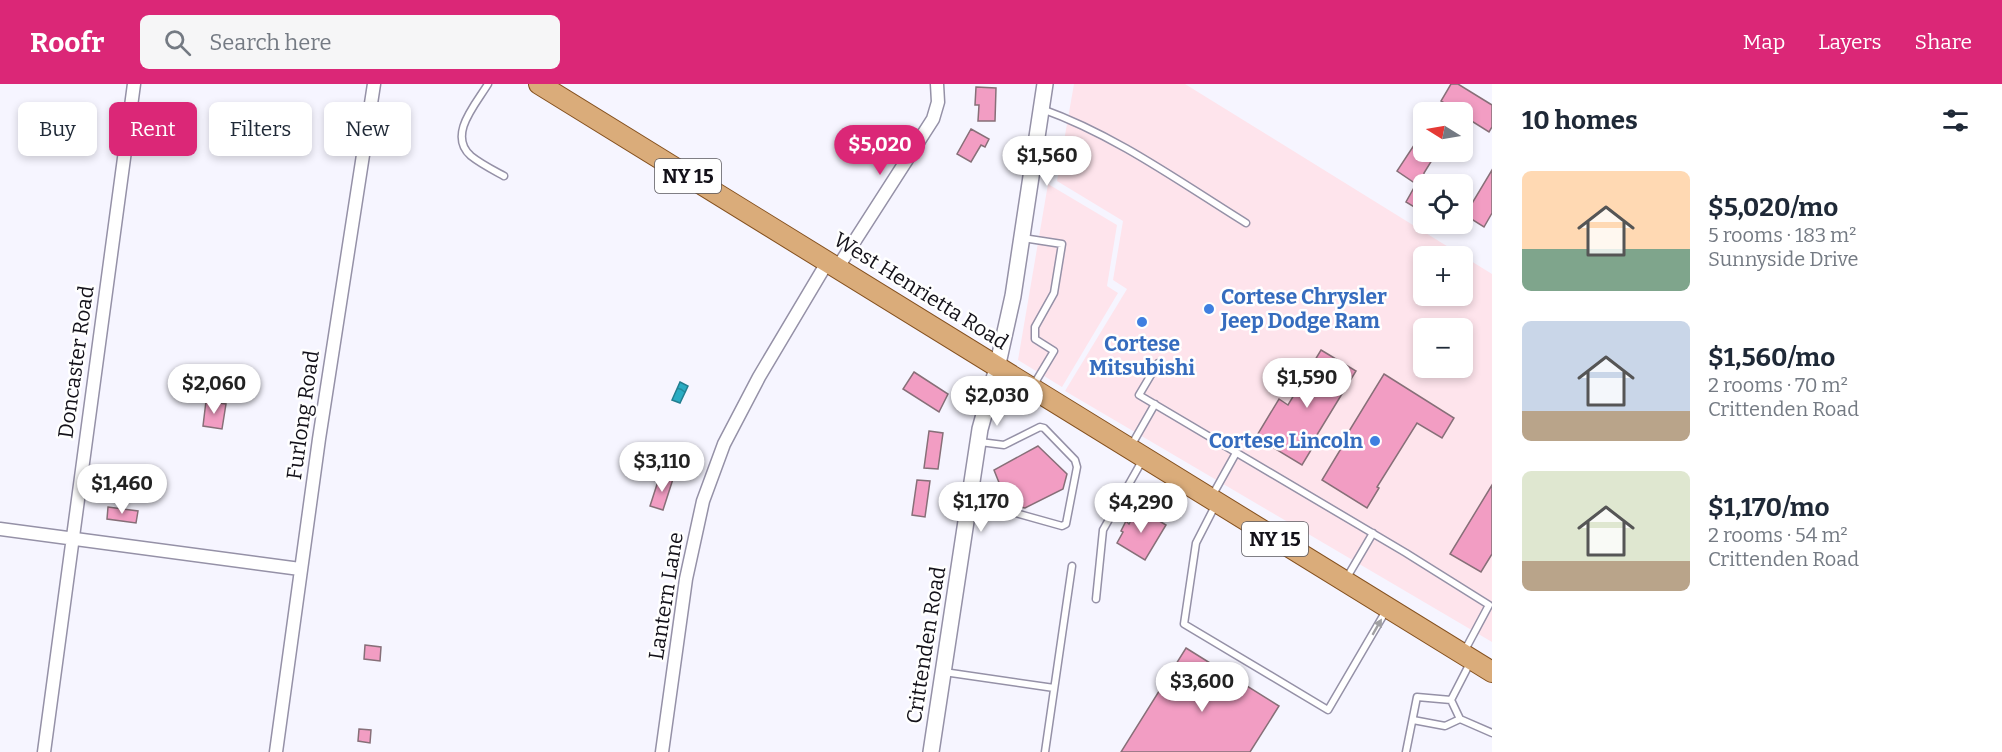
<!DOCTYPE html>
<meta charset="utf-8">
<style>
body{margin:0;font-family:Bitter,serif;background:#f6f6f7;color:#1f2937;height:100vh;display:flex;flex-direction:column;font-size:22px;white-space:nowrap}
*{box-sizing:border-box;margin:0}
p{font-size:20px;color:#747a83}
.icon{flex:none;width:33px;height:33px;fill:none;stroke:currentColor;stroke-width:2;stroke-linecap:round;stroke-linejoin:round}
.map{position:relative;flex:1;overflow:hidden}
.sheet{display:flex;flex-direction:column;background:#fff;width:510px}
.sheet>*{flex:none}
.hud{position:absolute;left:18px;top:18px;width:570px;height:54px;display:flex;gap:12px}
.needle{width:39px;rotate:281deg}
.controls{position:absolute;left:1413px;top:18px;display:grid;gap:12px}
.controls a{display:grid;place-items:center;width:60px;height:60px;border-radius:9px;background:#fff;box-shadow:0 3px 9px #0003;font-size:30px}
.price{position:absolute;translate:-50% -51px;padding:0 14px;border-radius:21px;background:#fff;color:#222;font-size:20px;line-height:39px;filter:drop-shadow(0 2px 3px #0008)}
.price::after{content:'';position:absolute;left:50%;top:36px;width:18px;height:14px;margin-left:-9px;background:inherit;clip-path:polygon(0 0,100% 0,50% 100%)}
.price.on{background:#db2777;color:#fff}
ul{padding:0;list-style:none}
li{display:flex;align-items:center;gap:18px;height:150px;padding:0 30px}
li span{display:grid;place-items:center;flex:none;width:168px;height:120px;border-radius:9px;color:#555}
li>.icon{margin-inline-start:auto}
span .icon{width:72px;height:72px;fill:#fffc;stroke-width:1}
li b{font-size:26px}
h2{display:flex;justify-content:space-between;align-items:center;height:72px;padding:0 30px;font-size:26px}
.tag{padding:0 21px;border-radius:9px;background:#fff;box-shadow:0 3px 9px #0003;font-size:21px;line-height:54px}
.tag.on{background:#db2777;color:#fff}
header{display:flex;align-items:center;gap:36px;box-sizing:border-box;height:84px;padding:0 30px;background:#db2777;color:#fff}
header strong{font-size:28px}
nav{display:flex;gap:33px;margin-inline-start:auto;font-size:21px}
.search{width:420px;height:54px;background:#f6f6f7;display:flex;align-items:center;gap:15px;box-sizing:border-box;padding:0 21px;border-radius:9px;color:#747a83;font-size:22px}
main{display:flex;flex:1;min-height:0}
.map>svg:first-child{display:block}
.commercial{fill:#fee4ec;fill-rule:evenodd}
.water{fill:url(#water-waves);stroke:#237e90;stroke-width:1.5}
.building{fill:#f29dc3;stroke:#876f78;stroke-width:1.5}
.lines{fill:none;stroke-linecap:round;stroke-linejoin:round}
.service-casing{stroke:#9591a7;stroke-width:9}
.minor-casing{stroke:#9591a7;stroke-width:15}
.tertiary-casing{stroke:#9591a7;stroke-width:18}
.primary-casing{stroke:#85511f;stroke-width:22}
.service{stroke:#fff;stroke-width:6}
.minor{stroke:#fff;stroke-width:12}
.tertiary{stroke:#fff;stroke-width:15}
.primary{stroke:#daac7a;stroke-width:20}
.oneway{fill:#a1a0a3}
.shop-dot{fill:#3f7fe0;stroke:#fff;stroke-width:2}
.labels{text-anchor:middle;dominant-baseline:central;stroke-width:5;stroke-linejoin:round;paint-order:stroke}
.shield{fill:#fff;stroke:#5a585e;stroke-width:1.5}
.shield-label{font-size:20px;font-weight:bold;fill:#131119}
.street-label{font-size:21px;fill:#131119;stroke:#fff}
.shop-label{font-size:21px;font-weight:bold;fill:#366cbe;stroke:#fff;text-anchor:start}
</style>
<header>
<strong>Roofr</strong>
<div class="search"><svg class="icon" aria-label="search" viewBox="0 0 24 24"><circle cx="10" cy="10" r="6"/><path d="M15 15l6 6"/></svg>Search here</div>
<nav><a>Map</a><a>Layers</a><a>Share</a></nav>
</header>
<main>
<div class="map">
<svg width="1492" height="668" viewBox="0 0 1492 668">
<defs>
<pattern id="water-waves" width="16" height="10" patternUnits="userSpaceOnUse" patternTransform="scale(1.5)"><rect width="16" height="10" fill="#2aacc3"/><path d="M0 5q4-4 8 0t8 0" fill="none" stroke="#238b9e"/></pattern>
</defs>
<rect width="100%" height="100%" fill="#f6f5ff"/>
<path class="commercial" d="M1074 0H1185L1492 190V558L1065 307 1127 205 1113 196 1123 137 1057 97ZM1424 172H1462V212H1424ZM1424 244H1462V284H1424Z
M1048 100 1117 141 1107 202 1118 209 1062 303 1018 276Z"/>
<path class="water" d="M680 298 688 302 680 319 672 316Z"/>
<path class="building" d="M1451 0H1458L1492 21V43L1489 48 1462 31V28H1458L1441 17Z
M976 3 996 4 995 37H978L979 21H975Z
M971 45 989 55 985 63 981 61 971 78 957 70Z
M1424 46V68H1437L1424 89V129L1406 118 1416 100 1397 87Z
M1492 86V129L1484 143 1465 131Z
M1321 266 1356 287 1312 359 1314 361 1302 381 1256 353 1279 315 1288 321Z
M914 288 948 310 939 328 903 305Z
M1384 290 1454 334 1442 354 1417 339 1377 403 1379 404 1367 424 1322 396 1345 358 1343 357Z
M206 317 226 320 222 345 203 342Z
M929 347 943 349 938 385 924 384Z
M1038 362 1067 390 1063 405 1025 424 1008 421 994 386Z
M660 391 673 395 663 426 650 422Z
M917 396 930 397 925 433 912 431Z
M1492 401V470L1481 488 1450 470Z
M108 423 138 427 136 439 107 435Z
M1138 424 1166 441 1145 476 1117 459 1123 448 1121 447 1126 437 1129 440Z
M365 561 381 563 380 577 364 575Z
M1186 564 1279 622 1250 668H1121Z
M359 645 371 646 370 659 358 657Z"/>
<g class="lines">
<defs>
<path id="service" d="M488 0C476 20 447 51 471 72 481 80 493 86 504 92
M1042 25C1115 51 1180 98 1246 139
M1023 154 1062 160 1054 209 1035 243V255L1054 267 1033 302
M1158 279 1139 311 1406 469 1489 521 1465 566
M1131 362 1155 320
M974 400 1005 426 1062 442 1066 440 1077 383 1075 376 1044 344 1040 343 1004 361 980 358
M1212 412 1236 369
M1215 422 1196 459 1184 540 1328 626 1387 525
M1346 495 1373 449
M1096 515 1103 446 1142 377
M944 588 1054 604
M1460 635 1451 616 1470 579
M1413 636 1445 642 1460 635 1492 649
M1045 668 1072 482
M1406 668 1417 613 1451 616"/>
<path id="minor" d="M838 183 933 35 938 18 937 0
M0 445 300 485
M44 668 134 0
M276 668 319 355 374 0
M662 668 686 495 703 417 724 360 759 293 828 177"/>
<path id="tertiary" d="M931 668 980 345 997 284 1013 212 1045 0"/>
<path id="primary" d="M539 0 1492 588"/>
</defs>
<use href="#service" class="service-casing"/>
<use href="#minor" class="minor-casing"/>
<use href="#tertiary" class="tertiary-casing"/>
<use href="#primary" class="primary-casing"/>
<use href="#service" class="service"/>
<use href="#minor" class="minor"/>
<use href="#tertiary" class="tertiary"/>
<use href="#primary" class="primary"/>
</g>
<defs><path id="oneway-solid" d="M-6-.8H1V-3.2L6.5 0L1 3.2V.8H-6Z" transform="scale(1.5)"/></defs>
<use class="oneway" href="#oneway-solid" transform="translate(1377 543) rotate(-60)"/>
<g class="shop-dot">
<circle cx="1209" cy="225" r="6"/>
<circle cx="1142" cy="238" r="6"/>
<circle cx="1375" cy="357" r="6"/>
</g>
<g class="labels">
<g class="shield">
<rect x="655" y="75" width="66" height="34" rx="4.5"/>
<rect x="1242" y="438" width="66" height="34" rx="4.5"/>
</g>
<g class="shield-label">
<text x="688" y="92">NY 15</text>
<text x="1275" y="455">NY 15</text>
</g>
<g class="street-label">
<text transform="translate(921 207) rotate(32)">West Henrietta Road</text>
<text transform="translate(76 278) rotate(-82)">Doncaster Road</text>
<text transform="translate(303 331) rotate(-82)">Furlong Road</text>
<text transform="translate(666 512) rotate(-81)">Lantern Lane</text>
<text transform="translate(926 561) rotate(-81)">Crittenden Road</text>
</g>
<g class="shop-label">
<text x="1221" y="213">Cortese Chrysler<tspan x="1221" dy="24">Jeep Dodge Ram</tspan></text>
<text x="1142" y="260" text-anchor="middle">Cortese<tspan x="1142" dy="24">Mitsubishi</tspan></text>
<text x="1363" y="357" text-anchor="end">Cortese Lincoln</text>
</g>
</g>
</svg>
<div class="controls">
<a><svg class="needle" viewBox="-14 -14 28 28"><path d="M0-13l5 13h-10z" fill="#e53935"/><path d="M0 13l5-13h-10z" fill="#747a83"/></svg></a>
<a><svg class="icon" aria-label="locate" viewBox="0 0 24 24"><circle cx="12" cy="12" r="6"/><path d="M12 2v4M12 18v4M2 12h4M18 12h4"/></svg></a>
<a>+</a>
<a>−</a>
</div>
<b class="price on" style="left:880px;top:92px">$5,020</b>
<b class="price" style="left:1047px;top:103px">$1,560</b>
<b class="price" style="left:1307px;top:325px">$1,590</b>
<b class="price" style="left:214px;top:331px">$2,060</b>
<b class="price" style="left:997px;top:343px">$2,030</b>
<b class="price" style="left:662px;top:409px">$3,110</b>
<b class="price" style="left:122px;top:431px">$1,460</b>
<b class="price" style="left:981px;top:449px">$1,170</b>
<b class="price" style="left:1141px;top:450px">$4,290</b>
<b class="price" style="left:1202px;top:629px">$3,600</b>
<div class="hud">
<a class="tag">Buy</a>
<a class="tag on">Rent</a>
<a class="tag">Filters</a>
<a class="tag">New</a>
</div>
</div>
<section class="sheet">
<h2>10 homes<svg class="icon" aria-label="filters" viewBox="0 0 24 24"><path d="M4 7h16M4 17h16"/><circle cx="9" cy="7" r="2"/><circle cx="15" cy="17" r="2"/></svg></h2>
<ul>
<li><span style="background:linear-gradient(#ffd9b3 65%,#7fa58c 0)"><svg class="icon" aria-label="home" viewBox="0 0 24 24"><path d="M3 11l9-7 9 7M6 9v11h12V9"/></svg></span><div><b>$5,020/mo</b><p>5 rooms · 183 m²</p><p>Sunnyside Drive</p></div></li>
<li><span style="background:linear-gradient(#c9d6e8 75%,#b9a48a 0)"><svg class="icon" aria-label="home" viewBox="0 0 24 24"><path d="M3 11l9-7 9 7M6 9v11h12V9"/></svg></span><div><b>$1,560/mo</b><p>2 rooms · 70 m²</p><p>Crittenden Road</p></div></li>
<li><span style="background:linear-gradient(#dfe7d0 75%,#b9a48a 0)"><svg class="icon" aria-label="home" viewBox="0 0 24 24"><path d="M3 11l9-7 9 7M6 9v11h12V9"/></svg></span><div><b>$1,170/mo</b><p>2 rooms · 54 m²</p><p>Crittenden Road</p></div></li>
</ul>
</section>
</main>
